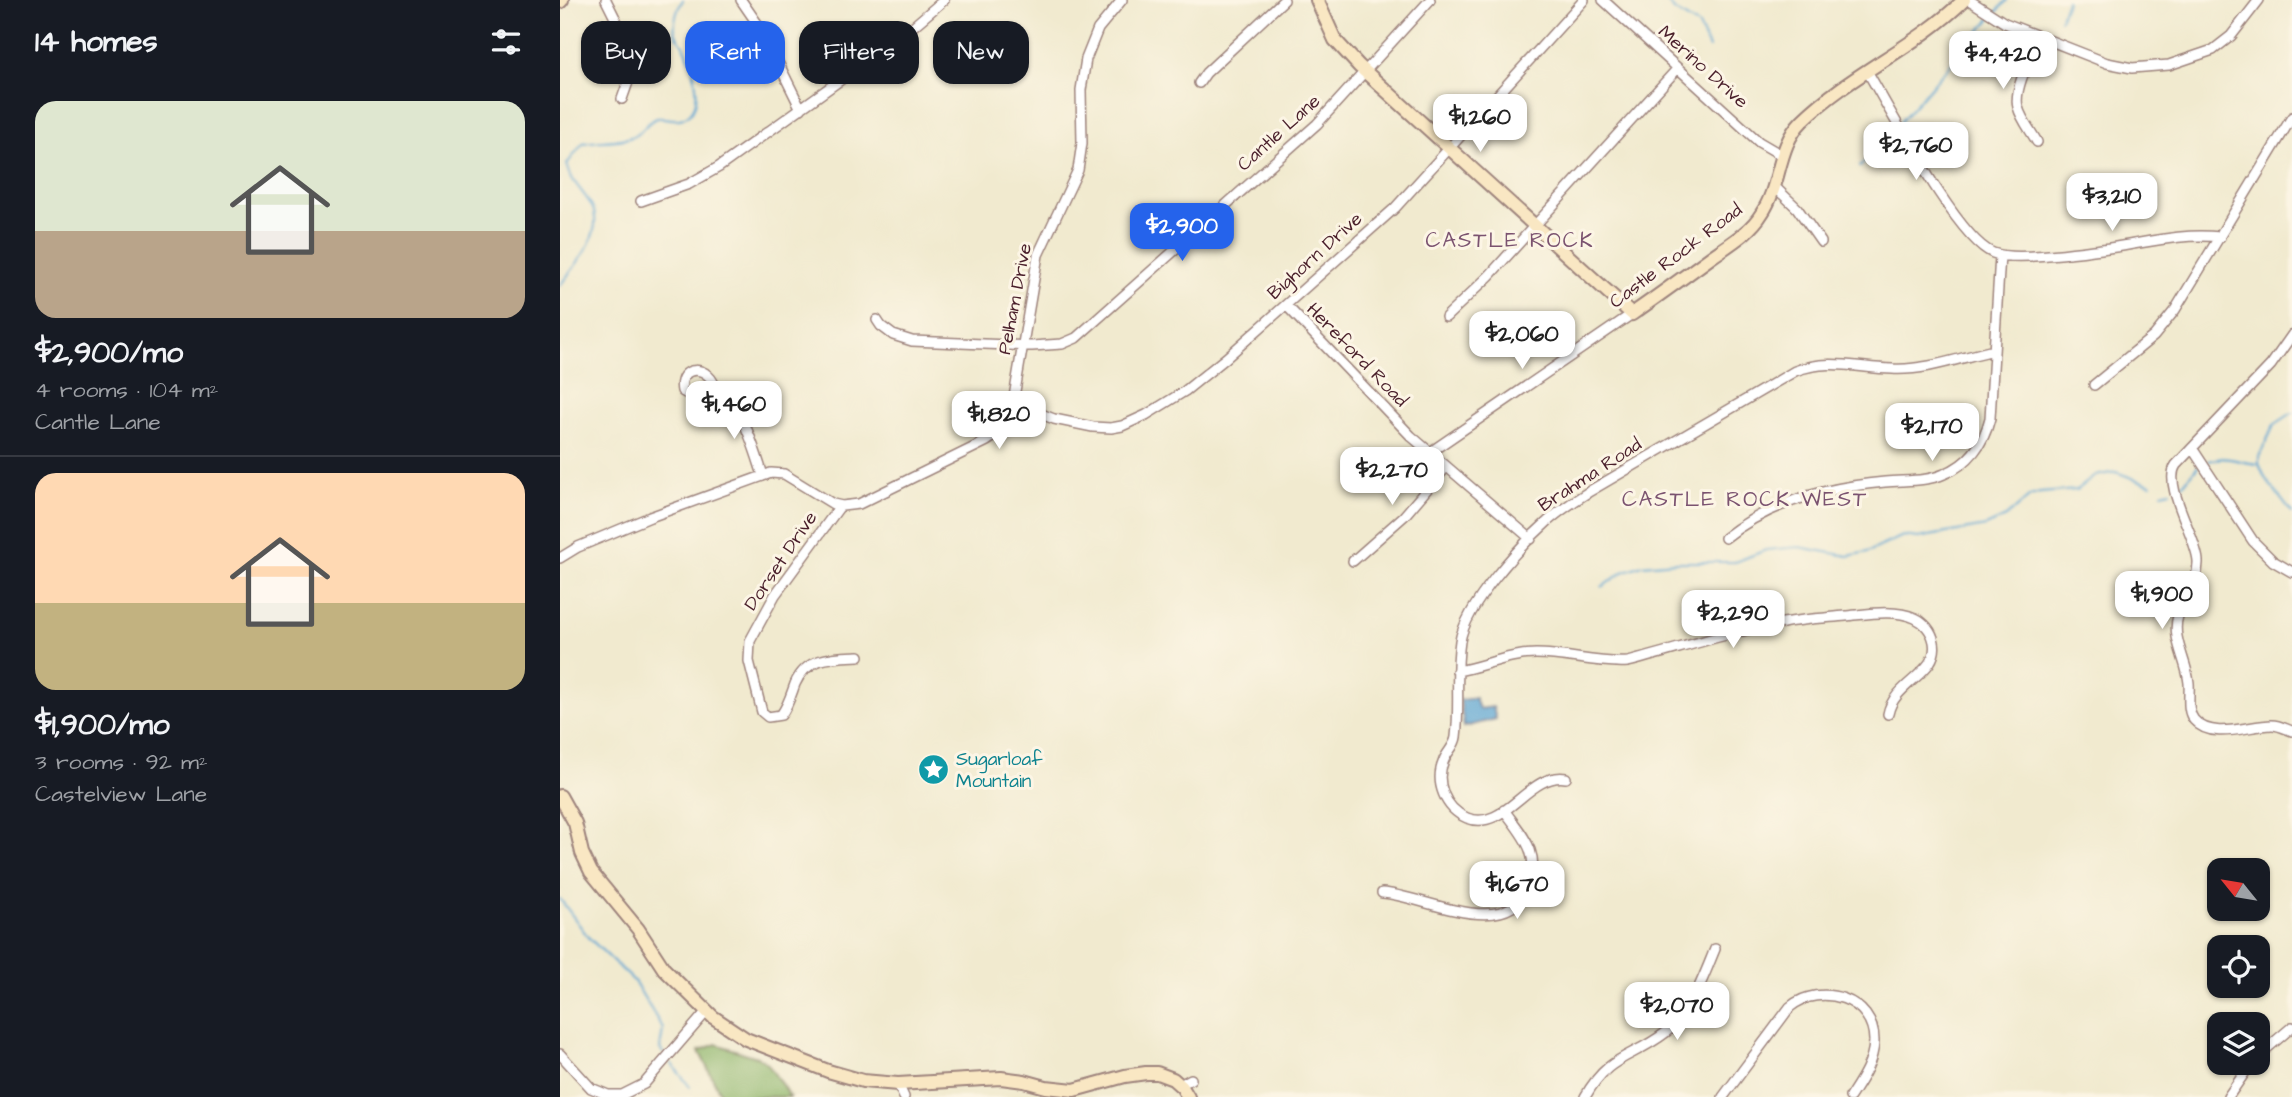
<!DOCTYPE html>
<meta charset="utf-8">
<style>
body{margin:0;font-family:"Architects Daughter",sans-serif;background:#20242c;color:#f1f3f6;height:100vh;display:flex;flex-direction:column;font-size:26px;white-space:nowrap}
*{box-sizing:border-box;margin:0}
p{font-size:23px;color:#9ea1a6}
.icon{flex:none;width:38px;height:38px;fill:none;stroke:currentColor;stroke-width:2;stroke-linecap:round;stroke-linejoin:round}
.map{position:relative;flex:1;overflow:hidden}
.details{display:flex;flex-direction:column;background:#171b24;width:560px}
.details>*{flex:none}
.guide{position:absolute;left:21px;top:21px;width:665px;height:63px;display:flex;gap:14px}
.needle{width:46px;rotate:300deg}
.fabs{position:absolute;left:1647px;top:858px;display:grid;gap:14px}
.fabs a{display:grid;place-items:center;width:63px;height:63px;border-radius:14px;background:#171b24;box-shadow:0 2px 5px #0004;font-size:35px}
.price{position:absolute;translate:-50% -60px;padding:0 16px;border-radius:14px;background:#fff;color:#222;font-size:23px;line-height:46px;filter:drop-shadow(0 2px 4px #0008)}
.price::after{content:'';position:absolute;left:50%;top:42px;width:21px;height:16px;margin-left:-10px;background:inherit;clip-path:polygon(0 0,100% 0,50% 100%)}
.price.selected{background:#2563eb;color:#fff}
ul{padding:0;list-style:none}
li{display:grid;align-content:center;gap:14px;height:371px;padding:0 35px}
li+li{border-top:2px solid #363941}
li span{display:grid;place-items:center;height:217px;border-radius:21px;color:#555}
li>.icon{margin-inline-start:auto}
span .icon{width:126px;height:126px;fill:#fffc;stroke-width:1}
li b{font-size:30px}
h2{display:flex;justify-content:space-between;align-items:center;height:84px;padding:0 35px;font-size:30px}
.pill{padding:0 24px;border-radius:21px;background:#171b24;box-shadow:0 2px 5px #0004;font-size:24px;line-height:63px}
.pill.selected{background:#2563eb;color:#fff}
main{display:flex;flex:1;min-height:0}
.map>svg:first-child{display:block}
.forest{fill:#8eb56b;stroke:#6c6a4b;stroke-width:2}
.water{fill:#5ca5d3;stroke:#53627f;stroke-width:2}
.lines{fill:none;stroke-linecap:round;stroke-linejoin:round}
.stream{stroke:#5ca5d3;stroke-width:2}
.street-casing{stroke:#9e847d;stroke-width:12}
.secondary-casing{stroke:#9e847d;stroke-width:16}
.street{stroke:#fff;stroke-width:9}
.secondary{stroke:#f9e7c3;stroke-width:12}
.labels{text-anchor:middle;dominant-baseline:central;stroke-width:6;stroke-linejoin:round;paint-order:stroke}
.street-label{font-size:19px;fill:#4a1f2b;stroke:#fcf5e5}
.culture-label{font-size:19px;fill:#0d838f;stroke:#fcf5e5;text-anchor:start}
.neighbourhood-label{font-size:21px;letter-spacing:2px;fill:#7b5370;stroke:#fcf5e5}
</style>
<main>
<section class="details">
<h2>14 homes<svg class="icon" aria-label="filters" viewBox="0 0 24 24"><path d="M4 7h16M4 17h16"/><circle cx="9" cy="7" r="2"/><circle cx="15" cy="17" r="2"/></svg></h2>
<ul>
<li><span style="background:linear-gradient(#dfe7d0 60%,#b9a48a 0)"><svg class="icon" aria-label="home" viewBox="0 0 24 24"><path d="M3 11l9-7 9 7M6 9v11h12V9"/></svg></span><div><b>$2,900/mo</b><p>4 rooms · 104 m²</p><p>Cantle Lane</p></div></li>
<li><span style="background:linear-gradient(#ffd9b3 60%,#c2b280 0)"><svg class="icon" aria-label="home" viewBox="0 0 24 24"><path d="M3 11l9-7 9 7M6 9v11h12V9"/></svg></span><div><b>$1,900/mo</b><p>3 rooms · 92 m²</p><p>Castelview Lane</p></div></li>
</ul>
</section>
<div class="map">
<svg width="1732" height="1097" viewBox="0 0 1732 1097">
<rect width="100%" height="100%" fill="#fcf5e5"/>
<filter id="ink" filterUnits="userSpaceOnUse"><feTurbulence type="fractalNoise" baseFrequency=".0143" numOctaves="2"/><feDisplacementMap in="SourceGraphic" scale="14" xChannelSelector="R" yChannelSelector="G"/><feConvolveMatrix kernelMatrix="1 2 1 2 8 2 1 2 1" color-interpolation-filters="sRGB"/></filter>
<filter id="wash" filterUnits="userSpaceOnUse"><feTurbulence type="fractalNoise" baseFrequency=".00686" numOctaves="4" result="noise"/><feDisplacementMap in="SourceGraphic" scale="28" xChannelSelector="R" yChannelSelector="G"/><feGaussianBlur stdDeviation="1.57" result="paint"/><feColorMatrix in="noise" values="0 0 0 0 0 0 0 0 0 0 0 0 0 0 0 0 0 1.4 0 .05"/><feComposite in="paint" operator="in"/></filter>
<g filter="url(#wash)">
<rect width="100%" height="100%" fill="#f1eacf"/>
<path class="forest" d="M156 1044 197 1057 207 1063 230 1097H162L139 1051Z"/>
<path class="water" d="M915 698 919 709 933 707 936 719 904 727 900 700Z"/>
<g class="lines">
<path class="stream" d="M1105 0 1115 11 1139 26 1149 48
M1435 14 1447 0
M1500 20 1507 0
M1340 122 1431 18
M1300 167 1334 128
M0 285C16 265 45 233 32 206 27 198 21 191 16 184 11 179 9 170 7 164L23 143C39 140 63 142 76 135 84 130 88 121 97 118 105 116 114 122 123 118 147 109 133 67 126 50 123 44 116 37 115 31 113 22 118 7 123 0
M1732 413 1714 425 1699 457V464L1705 478 1732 513
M1649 461C1667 454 1680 463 1698 464
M1619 489 1638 466
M1602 493 1610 491
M1042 587 1063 572 1082 565 1115 562H1175L1206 550 1239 547 1288 556 1308 552 1343 536 1358 538 1426 526 1446 517 1470 496 1480 493 1517 490 1535 476 1556 472 1591 485
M0 899 29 938 74 981 103 1029 100 1049 103 1053
M111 1063 130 1087"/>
</g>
</g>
<g filter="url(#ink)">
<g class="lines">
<defs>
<path id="street" d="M46 0 73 54V68L62 99
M181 0 203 32 241 109
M1043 0 1199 142 1223 156
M1409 0 1445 23 1547 63 1572 68 1609 65 1653 50 1671 36 1699 0
M1307 71C1330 109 1397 239 1433 253 1452 261 1511 253 1533 250 1576 246 1616 232 1660 237
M639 83 646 73 724 0
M1477 142C1471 131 1461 119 1458 107 1453 89 1472 55 1480 37
M1215 187 1237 208 1261 242
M81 201 129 184 159 167 343 35 384 0
M726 305 851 436 971 539
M886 317 929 276 1118 68
M317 320 321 326 333 335 352 341 472 346 502 344 516 338 757 124 870 0
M1732 335 1711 365 1616 465C1602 485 1637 538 1638 561 1639 582 1623 597 1618 616 1611 638 1627 661 1629 683 1630 695 1626 710 1634 720 1652 741 1689 725 1712 725 1719 725 1726 729 1732 731
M1534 385 1594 336 1615 310 1732 117
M156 391 131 396 122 391C117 364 151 363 156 391 181 398 195 452 203 475
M453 403 494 419 533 427 551 428 562 426 586 415 625 391 666 358 835 208 1024 0
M1632 448 1693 541 1713 561 1732 572
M869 453 1072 314
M280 506 215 595 190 641 189 661 202 712 208 717 221 715C228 706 231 695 235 684 247 656 273 657 299 656
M1165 538C1211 501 1268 487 1325 482 1345 480 1366 482 1384 474 1409 464 1424 443 1430 418L1440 255
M0 558 18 547 90 517 211 473 224 474 273 504 282 506 299 504 427 441C442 432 447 420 453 403L478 255 518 170 522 143 521 90 526 59 538 29 562 0
M793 561 844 516 886 467
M897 671C923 667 948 654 976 654 1007 654 1037 664 1068 662 1119 649 1170 631 1223 623 1244 619 1265 618 1286 616 1308 614 1334 609 1355 618 1364 622 1372 631 1374 642 1380 673 1334 682 1328 714
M1006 778C968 772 945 833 907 818 885 809 874 782 884 760 887 752 895 746 896 737 900 706 895 674 900 641 906 605 959 547 987 522 1000 510 1015 501 1030 491L1235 371C1268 358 1298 368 1332 369 1366 371 1402 357 1434 350
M822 893C862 895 945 942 968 888 982 854 963 836 944 810
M0 1054 31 1088 48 1095H62L84 1084 147 1011
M1698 1056 1732 1027
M338 1084 344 1097
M620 1085 631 1079
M1025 1097C1049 1054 1071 1059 1105 1033 1131 1014 1143 978 1155 949
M1163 1097 1230 1007C1260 982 1315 998 1314 1042 1313 1063 1301 1080 1290 1097
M1668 1097 1692 1062"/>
<path id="secondary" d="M757 0 775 40 799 66 1072 314C1098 296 1124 277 1150 258 1168 245 1190 233 1202 213 1221 185 1217 146 1242 121 1291 73 1355 48 1404 0
M0 2 2 0
M0 796 15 823 22 853 31 872 78 929 104 969 153 1017 186 1039 268 1071 303 1081 338 1084 441 1078 464 1081 486 1087 514 1090 565 1076 586 1073H597L613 1079 622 1087 628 1097"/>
</defs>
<use href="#street" class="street-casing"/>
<use href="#secondary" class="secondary-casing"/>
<use href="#street" class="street"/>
<use href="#secondary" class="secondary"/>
</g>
</g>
<defs>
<symbol id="sight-disc" viewBox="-11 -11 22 22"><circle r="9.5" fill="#0f9aa8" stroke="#fcf5e5"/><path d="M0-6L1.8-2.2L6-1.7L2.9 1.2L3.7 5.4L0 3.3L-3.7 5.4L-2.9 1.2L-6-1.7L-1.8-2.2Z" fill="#fff"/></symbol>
</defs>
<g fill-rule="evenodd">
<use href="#sight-disc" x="356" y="752" width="35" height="35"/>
</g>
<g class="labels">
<g class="street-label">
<text transform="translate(1143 67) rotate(42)">Merino Drive</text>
<text transform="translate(719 133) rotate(-42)">Cantle Lane</text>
<text transform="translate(755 256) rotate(-42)">Bighorn Drive</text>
<text transform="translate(1116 256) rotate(-37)">Castle Rock Road</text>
<text transform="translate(455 299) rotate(-79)">Pelham Drive</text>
<text transform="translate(797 355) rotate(46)">Hereford Road</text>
<text transform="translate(1030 475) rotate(-33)">Brahma Road</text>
<text transform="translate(221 561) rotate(-56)">Dorset Drive</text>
</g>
<g class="culture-label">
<text x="396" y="759">Sugarloaf<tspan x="396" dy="22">Mountain</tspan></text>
</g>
<g class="neighbourhood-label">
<text x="950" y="240">CASTLE ROCK</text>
<text x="1185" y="499">CASTLE ROCK WEST</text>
</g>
</g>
</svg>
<div class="fabs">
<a><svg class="needle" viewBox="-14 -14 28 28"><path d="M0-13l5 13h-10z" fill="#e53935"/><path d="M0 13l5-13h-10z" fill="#9ea1a6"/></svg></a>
<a><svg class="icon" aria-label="locate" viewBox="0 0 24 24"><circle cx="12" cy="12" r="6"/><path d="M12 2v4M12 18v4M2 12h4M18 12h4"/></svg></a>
<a><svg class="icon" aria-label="layers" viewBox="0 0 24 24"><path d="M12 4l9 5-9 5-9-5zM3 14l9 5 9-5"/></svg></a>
</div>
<b class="price" style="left:1443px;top:91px">$4,420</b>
<b class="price" style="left:920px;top:154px">$1,260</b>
<b class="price" style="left:1356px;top:182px">$2,760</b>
<b class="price" style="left:1552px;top:233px">$3,210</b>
<b class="price selected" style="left:622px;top:263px">$2,900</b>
<b class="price" style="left:962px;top:371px">$2,060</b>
<b class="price" style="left:174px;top:441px">$1,460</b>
<b class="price" style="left:439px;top:451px">$1,820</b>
<b class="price" style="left:1372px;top:463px">$2,170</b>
<b class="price" style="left:832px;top:507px">$2,270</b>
<b class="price" style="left:1602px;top:631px">$1,900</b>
<b class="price" style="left:1173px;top:650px">$2,290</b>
<b class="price" style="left:957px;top:921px">$1,670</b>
<b class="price" style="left:1117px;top:1042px">$2,070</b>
<div class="guide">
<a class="pill">Buy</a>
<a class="pill selected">Rent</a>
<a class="pill">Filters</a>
<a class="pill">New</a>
</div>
</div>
</main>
